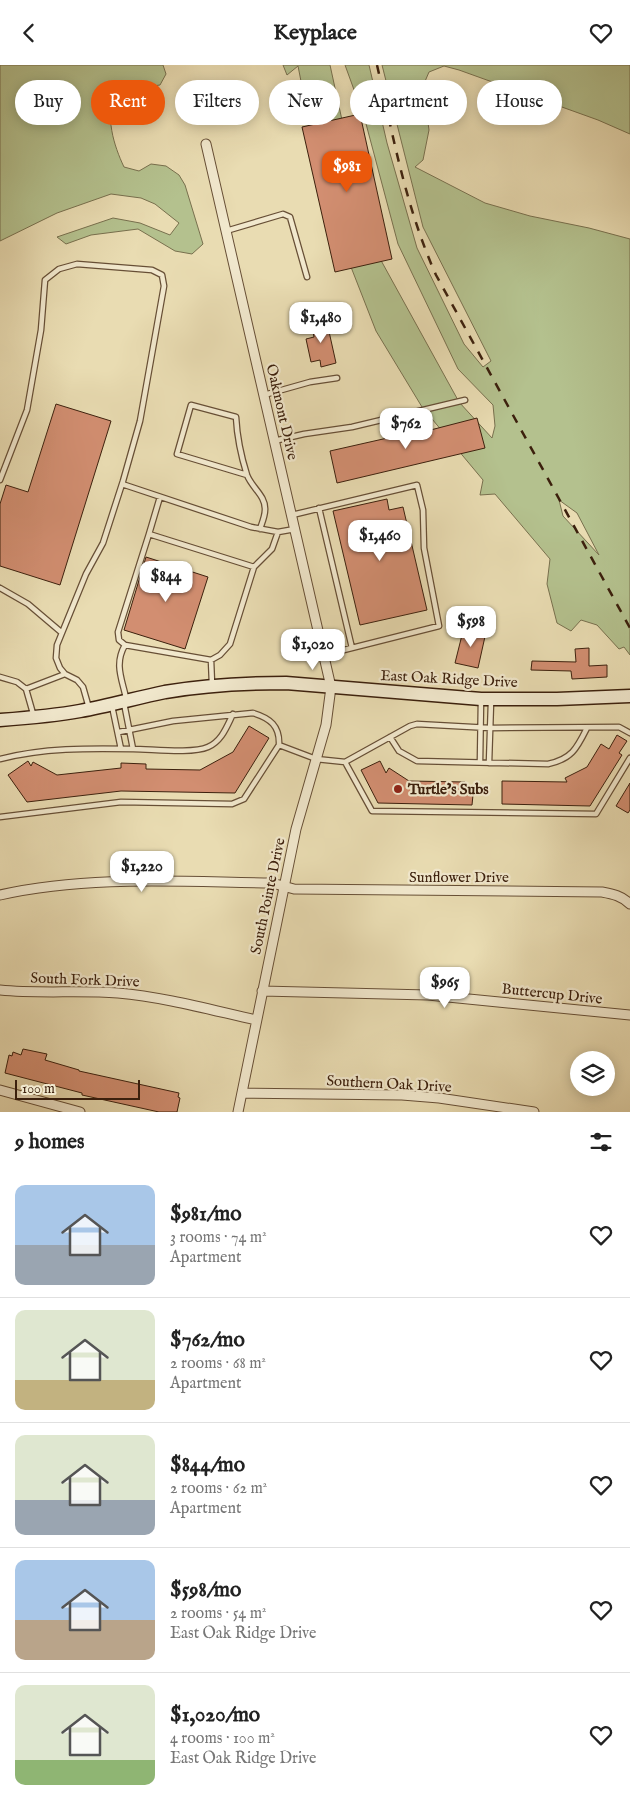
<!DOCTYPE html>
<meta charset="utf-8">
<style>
body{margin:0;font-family:"IM FELL English",serif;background:#f6f6f6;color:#222;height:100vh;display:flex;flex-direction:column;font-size:19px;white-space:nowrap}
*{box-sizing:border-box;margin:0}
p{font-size:16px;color:#767676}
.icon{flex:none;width:28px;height:28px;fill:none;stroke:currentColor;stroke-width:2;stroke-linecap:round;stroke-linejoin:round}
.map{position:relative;height:1047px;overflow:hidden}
.sheet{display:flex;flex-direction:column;background:#fff;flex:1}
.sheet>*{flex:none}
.guide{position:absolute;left:15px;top:15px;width:600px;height:45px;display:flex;gap:10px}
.fabs{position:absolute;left:570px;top:986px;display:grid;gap:10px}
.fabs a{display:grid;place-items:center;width:45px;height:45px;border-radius:50%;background:#fff;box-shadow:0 2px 12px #0003;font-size:25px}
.scale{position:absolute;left:15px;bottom:12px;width:125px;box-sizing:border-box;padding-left:5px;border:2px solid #3c200d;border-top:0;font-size:14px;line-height:18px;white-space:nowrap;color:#3c200d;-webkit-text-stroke:4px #f1e8cd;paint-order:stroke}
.price{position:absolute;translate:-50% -42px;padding:0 11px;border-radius:10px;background:#fff;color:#222;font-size:16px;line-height:32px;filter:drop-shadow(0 1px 2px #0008)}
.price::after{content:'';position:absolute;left:50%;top:30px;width:15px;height:11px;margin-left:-8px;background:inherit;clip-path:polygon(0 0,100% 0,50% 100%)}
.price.selected{background:#ea580c;color:#fff}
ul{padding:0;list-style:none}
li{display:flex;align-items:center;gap:15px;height:125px;padding:0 15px}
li+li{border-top:1px solid #e0e0e0}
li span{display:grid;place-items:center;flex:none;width:140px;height:100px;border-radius:10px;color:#555}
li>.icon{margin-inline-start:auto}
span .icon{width:60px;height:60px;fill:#fffc;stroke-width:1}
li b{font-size:21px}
h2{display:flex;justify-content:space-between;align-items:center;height:60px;padding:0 15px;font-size:21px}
.pill{padding:0 18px;border-radius:22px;background:#fff;box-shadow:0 2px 12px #0003;font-size:18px;line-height:45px}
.pill.selected{background:#ea580c;color:#fff}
header{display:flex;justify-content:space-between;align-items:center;height:65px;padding:0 15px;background:#fff;font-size:22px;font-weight:800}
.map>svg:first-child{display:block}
.green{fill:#b4c18e;stroke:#78704e;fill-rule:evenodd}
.building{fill:#d28e71;stroke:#3c200d}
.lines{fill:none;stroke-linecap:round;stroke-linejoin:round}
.lane-casing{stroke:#674f36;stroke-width:7}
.street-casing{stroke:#674f36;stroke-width:11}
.secondary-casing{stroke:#3c200d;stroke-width:15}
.lane{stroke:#f1e8cd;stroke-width:4.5}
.street{stroke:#f1e8cd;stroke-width:9}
.secondary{stroke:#f1e8cd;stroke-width:12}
.rail{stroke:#3c200d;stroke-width:2.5;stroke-dasharray:9 9;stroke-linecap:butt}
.poi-dot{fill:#8f2418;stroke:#f1e8cd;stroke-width:2}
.labels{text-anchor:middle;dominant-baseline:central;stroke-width:4.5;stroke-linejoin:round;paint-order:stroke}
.street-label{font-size:15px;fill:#3c200d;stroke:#f1e8cd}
.poi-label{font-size:15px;font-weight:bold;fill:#3c200d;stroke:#f1e8cd;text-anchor:start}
</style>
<header><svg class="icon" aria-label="back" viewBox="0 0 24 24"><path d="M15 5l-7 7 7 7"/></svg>Keyplace<svg class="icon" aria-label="heart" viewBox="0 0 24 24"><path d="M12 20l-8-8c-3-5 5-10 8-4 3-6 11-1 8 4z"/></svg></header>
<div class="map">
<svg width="630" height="1047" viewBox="0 0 630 1047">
<rect width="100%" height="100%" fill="#e9dcb2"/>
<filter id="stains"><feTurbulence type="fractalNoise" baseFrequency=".004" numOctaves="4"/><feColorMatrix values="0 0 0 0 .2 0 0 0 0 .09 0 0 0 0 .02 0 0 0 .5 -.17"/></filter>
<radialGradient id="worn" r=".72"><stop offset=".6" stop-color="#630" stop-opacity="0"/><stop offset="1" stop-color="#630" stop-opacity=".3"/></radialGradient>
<path class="green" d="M0 0H163L166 9 160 20 146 22 131 16C126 19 119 23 116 28 104 50 114 81 124 102L139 106 151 99 166 101 179 110 185 120 203 179 192 189 175 186 138 164 91 170 66 179 57 172 113 153 140 158 170 170 179 158 155 139 141 133 111 129 57 148 0 176Z
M283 0H330L367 170 459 337 492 373 495 361 493 340 458 304 398 179 365 55 345 0H369L387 78 417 183 464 279 483 302 491 296 423 162 382 0H630V69L598 55 459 5 444 1 429 7 423 21 429 65 423 95 415 102 485 138 530 151 589 163 630 174V590L624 582 619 584 597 560 581 555 571 566 557 558 547 519 550 494 495 429 480 430 483 415 422 342 376 266 324 133 298 1 287 10ZM559 435 577 448 599 490 563 451Z"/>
<path class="building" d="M360 49 392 194 335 207 302 62Z
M326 253 336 298 321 302 320 295 311 297 306 274 314 272 311 256Z
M56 339 111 356 60 520 0 501V439L6 420 28 427Z
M477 353 485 383 337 418 330 386 414 367 415 369Z
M387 434 389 445 403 442 427 545 360 560 333 446Z
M146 492 208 512 185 584 124 565Z
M464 562 486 567 478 603 455 598Z
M589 583V601L607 600V612L572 614 571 606 531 605 532 596 576 597 575 584Z
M249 661 269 673 235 728 121 726 27 737 8 710 28 696 31 701 33 697 57 710 121 703V698L146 699V704L200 705 233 687Z
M617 670 627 676 619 688 622 690 590 741 502 739V716L567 717 565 713 587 702 601 679 609 684Z
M380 696 386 708 389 703 409 716 465 717V730H473L472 740 378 738 361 705Z
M630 718V745L628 748 616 741Z
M23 984 47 989 45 995 79 1005V1006L179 1028 178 1032 180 1033 177 1047H159L82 1030V1028L5 1008 9 990 12 991 13 987 21 990Z"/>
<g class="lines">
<defs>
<path id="lane" d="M226 166 283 149 290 152 307 212
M264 330 310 317 337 313
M274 376 304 369 352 362 465 335
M247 410 177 389 191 340 236 352C237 371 241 391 247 410 252 423 266 431 265 445 265 451 262 458 260 464
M0 415 27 345 41 265 45 215 59 204 77 199 152 205 162 210 164 221 140 356 123 416 103 478 86 509 57 580 56 593 60 603 65 609 77 615 83 622 89 643
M122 419 251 462 278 467
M319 443 352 583
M292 450 417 420 423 445 424 483 439 561 324 590
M149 469 160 432
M0 523 28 539 61 567
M125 580 119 575 118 567 149 469 254 502
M211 595 212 619
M0 612 17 617 26 624
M126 633C122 614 114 599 125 580L211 595 220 590 230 579 254 502 272 484 278 467 295 464
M124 638 133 684
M112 641 121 684
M34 652 26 624 65 609
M119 667 173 656 253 648C270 653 280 661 279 680L316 694 345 697 410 661 417 659 490 663 619 662 630 668
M390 672 399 686 417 696 548 699C572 694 577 683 587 663
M0 694C43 683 88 683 133 684 152 684 192 689 208 682 222 676 227 661 233 649
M345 697 372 746 596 749 630 693
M480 697 481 635
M489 698 491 637
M0 752 121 737 232 739 244 734 279 680"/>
<path id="street" d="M206 79 331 622 326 660 296 764 238 1047
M0 830C89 810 182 817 272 818L294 824 602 827C613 829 622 831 630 839
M0 925C39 929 79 925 118 928 164 932 211 945 256 955
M262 926 428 930 630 950
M0 1025 80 1047
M242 1028 402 1030 439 1033 534 1047"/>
<path id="secondary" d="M0 655C27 653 53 651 80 646 108 641 136 633 165 627 205 620 246 618 286 618L481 634H557L630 631"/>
</defs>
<use href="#lane" class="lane-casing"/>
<use href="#street" class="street-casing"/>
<use href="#secondary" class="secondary-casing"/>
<use href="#lane" class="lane"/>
<use href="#street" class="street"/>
<use href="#secondary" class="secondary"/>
<path class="rail" d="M377 0C393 71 406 143 436 210L630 563"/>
</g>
<circle class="poi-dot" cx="398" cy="724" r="5"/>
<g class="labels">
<g class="street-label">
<text transform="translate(282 347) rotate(77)">Oakmont Drive</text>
<text transform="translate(449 614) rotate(3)">East Oak Ridge Drive</text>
<text x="459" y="812">Sunflower Drive</text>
<text transform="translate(268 831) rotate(-78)">South Pointe Drive</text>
<text transform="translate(85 915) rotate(2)">South Fork Drive</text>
<text transform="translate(552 929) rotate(6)">Buttercup Drive</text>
<text transform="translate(389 1019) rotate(3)">Southern Oak Drive</text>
</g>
<g class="poi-label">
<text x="408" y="724">Turtle’s Subs</text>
</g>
</g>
<rect width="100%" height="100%" filter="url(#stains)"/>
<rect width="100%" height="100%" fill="url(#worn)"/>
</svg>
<div class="fabs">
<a><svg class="icon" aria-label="layers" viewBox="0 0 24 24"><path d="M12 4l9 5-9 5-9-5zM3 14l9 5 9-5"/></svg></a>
</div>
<div class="scale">100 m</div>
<b class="price selected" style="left:347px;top:128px">$981</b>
<b class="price" style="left:321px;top:279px">$1,480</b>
<b class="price" style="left:406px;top:385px">$762</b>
<b class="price" style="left:380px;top:497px">$1,460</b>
<b class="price" style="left:166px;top:538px">$844</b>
<b class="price" style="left:471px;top:583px">$598</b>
<b class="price" style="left:313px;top:606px">$1,020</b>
<b class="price" style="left:142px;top:828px">$1,220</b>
<b class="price" style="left:445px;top:944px">$965</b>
<div class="guide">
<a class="pill">Buy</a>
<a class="pill selected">Rent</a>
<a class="pill">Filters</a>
<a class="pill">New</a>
<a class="pill">Apartment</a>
<a class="pill">House</a>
</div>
</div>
<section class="sheet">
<h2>9 homes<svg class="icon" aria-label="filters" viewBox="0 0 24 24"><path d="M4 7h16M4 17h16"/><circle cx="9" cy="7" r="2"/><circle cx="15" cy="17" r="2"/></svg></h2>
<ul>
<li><span style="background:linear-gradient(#a9c7e8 60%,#9aa5b1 0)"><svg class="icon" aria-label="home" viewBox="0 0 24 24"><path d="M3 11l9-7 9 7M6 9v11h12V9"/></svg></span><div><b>$981/mo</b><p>3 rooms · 74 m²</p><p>Apartment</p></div><svg class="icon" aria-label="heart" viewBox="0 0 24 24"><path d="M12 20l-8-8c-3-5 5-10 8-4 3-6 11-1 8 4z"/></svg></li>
<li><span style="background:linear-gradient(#dfe7d0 70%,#c2b280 0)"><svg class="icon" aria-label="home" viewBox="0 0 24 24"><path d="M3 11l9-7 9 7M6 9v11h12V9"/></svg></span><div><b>$762/mo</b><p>2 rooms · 68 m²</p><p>Apartment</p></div><svg class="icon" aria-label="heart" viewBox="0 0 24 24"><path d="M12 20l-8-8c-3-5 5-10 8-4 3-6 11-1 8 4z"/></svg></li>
<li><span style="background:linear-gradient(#dfe7d0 65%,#9aa5b1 0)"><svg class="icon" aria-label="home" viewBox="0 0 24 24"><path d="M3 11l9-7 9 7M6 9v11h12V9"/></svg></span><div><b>$844/mo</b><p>2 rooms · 62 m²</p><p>Apartment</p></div><svg class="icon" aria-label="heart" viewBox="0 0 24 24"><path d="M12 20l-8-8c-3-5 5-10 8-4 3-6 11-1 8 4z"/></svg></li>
<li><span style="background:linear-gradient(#a9c7e8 60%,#b9a48a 0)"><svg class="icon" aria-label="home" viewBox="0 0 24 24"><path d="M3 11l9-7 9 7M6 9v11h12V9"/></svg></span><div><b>$598/mo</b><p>2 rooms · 54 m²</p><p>East Oak Ridge Drive</p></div><svg class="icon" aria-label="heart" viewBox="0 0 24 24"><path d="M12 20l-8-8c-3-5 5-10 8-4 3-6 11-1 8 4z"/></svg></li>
<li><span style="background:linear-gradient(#dfe7d0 75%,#8fb573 0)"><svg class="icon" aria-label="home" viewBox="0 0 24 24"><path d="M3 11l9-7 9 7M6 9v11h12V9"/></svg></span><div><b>$1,020/mo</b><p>4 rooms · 100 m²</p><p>East Oak Ridge Drive</p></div><svg class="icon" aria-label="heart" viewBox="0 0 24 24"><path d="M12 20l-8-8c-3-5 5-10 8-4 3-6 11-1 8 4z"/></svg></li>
</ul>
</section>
